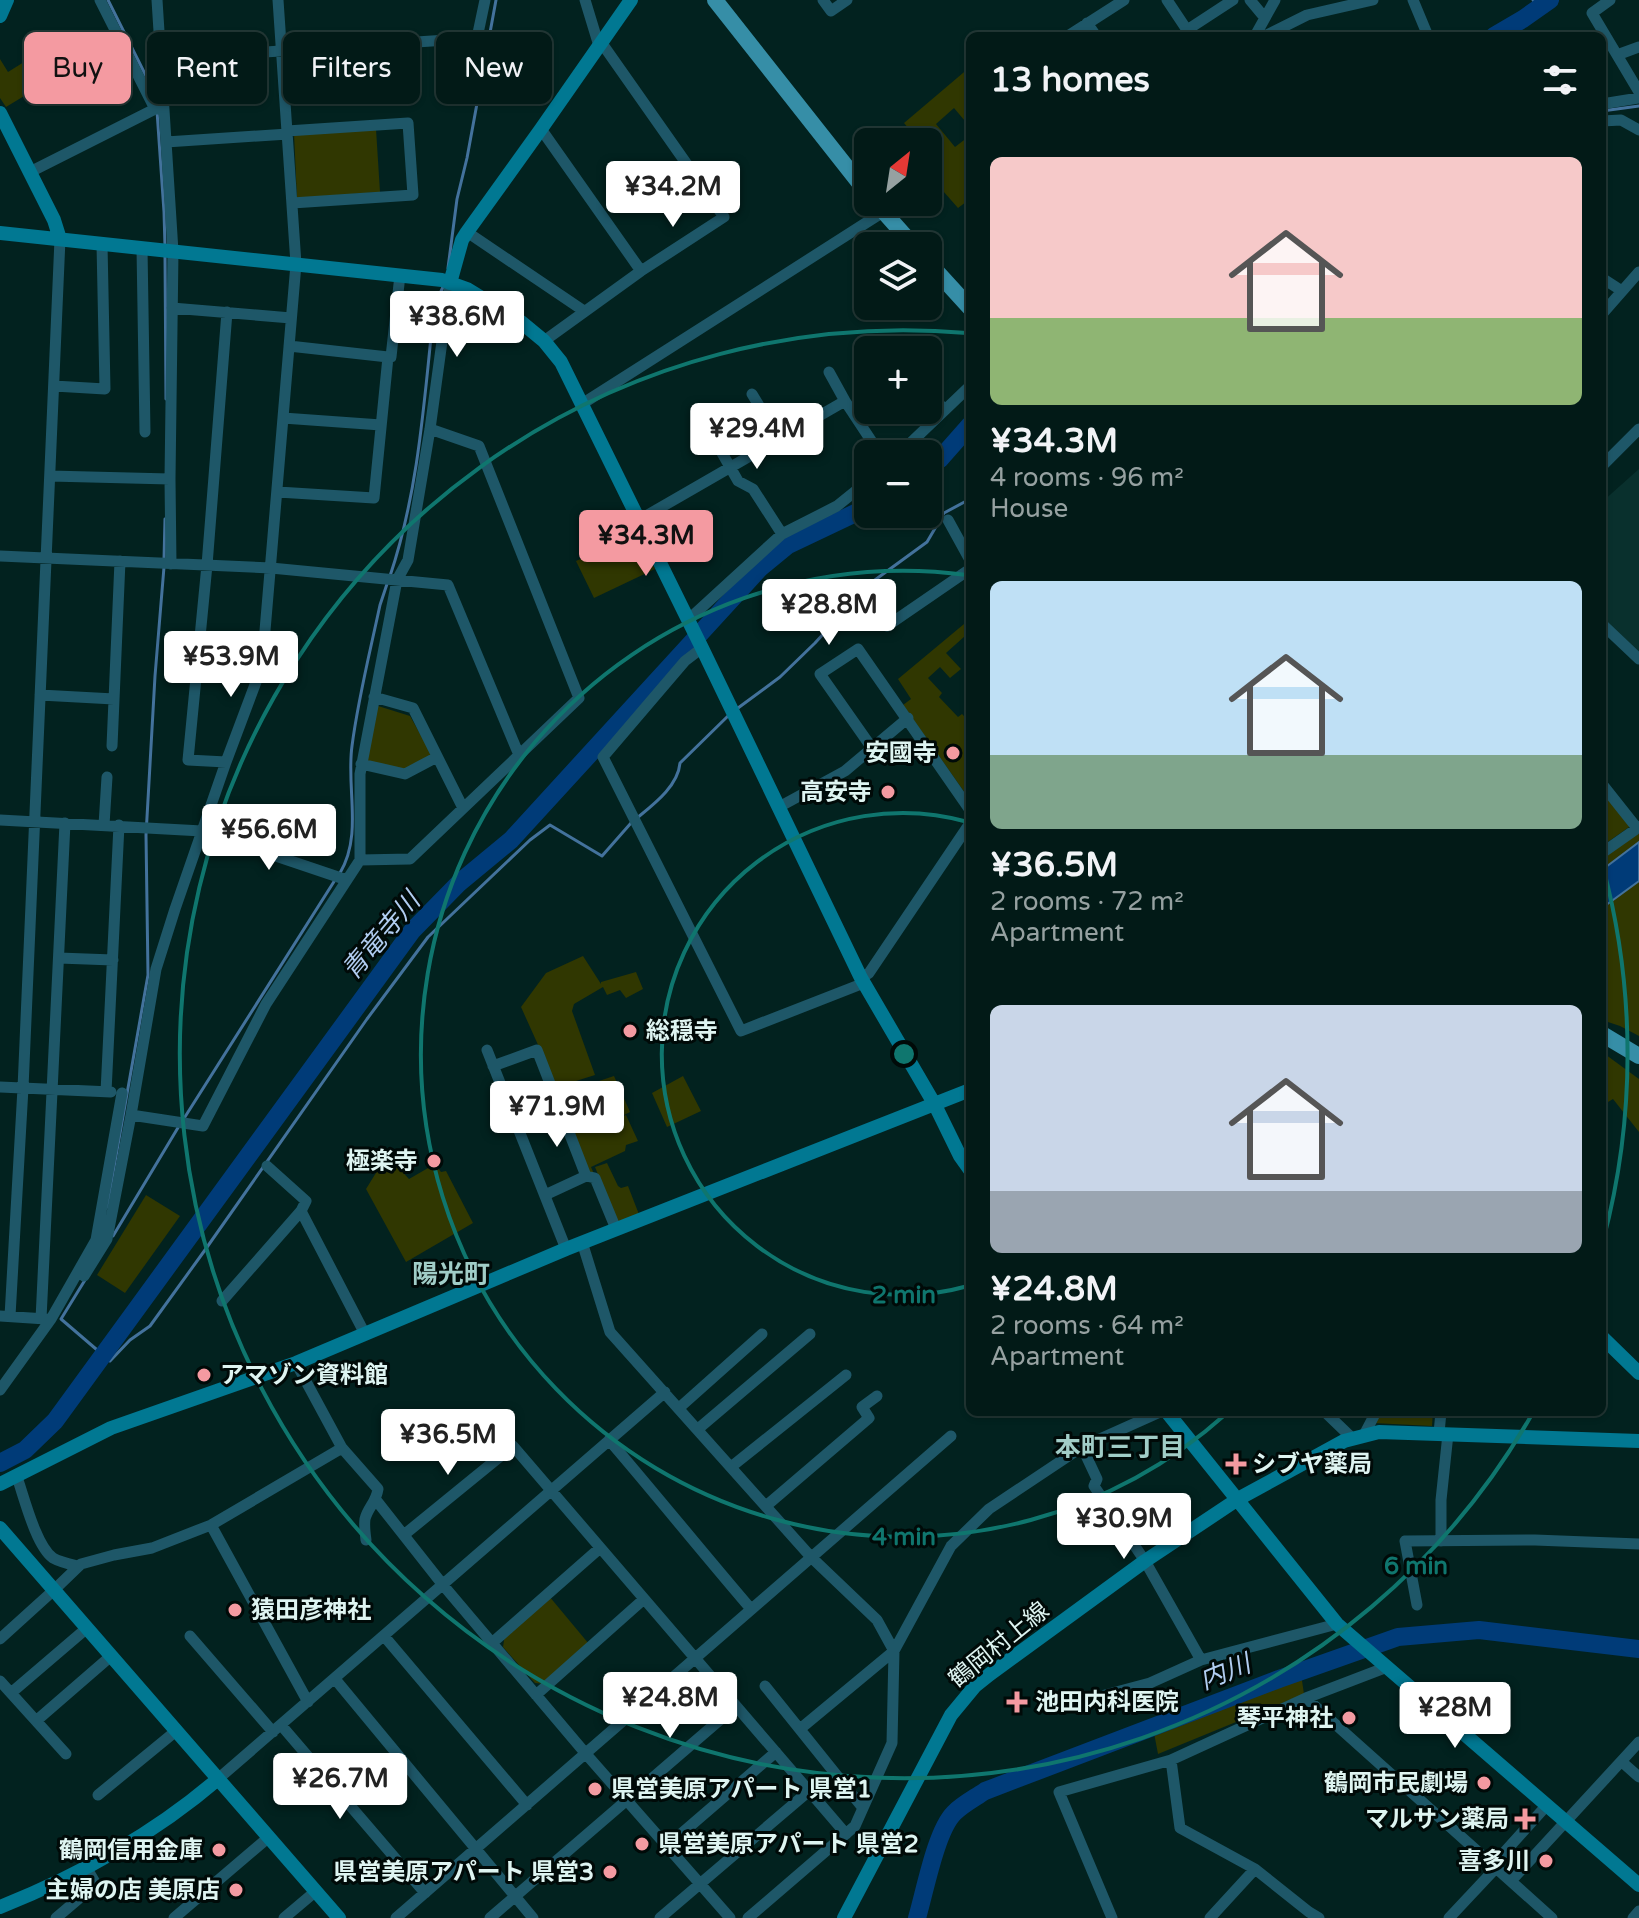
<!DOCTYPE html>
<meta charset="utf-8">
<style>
body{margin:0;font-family:"Varela Round","Noto Sans JP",sans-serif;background:#102724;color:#f1f3f6;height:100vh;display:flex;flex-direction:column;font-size:30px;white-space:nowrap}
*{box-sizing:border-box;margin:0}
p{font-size:26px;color:#96a1a1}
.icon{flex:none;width:44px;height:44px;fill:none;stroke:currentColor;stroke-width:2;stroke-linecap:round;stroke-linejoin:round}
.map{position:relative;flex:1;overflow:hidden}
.panel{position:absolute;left:966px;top:32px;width:640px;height:1384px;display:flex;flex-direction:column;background:#021a17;border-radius:12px;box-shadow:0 2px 6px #0004,0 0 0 2px #233836}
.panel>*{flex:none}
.banner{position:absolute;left:24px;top:32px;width:760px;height:72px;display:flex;gap:16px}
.needle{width:52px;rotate:30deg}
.fabs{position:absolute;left:854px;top:128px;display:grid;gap:16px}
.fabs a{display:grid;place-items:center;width:88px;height:88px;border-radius:12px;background:#021a17;box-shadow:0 2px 6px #0004,0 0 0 2px #233836;font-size:40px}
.price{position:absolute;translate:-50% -68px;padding:0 18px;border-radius:8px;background:#fff;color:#222;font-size:26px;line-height:52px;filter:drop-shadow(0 2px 4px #0008)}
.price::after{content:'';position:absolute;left:50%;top:48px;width:24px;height:18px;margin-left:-12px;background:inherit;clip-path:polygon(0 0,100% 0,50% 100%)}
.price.selected{background:#f49aa1;color:#111}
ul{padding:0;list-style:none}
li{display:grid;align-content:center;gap:16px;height:424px;padding:0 24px}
li span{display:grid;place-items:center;height:248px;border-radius:12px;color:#555}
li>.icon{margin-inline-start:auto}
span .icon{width:144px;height:144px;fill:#fffc;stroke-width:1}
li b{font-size:34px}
h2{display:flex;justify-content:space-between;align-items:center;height:96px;padding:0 24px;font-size:34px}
.pill{padding:0 28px;border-radius:12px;background:#021a17;box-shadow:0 2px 6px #0004,0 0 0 2px #233836;font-size:28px;line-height:72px}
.pill.selected{background:#f49aa1;color:#111}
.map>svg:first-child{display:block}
.built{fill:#09302d}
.green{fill:#303701}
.water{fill:#003b78;stroke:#43729c;stroke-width:2}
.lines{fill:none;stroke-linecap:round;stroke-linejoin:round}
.stream{stroke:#43729c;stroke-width:3}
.river{stroke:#003b78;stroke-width:18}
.street{stroke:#1e5768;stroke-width:11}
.secondary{stroke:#017892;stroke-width:14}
.primary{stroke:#368ea7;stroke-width:16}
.ring{fill:none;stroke:#0f766e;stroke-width:4}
.poi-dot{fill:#f49aa1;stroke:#000a08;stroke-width:3}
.labels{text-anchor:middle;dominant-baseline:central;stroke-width:6;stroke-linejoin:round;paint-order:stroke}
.poi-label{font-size:24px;font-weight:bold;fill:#def4f1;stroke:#000a08;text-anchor:end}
.street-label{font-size:24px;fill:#def4f1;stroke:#000a08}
.water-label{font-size:26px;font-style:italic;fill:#b1cdf1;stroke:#000a08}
.neighbourhood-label{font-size:26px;font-weight:bold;fill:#a1cdc7;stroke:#000a08}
.centre{fill:#0f766e;stroke:#000a08;stroke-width:4}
.ring-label{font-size:24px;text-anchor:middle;font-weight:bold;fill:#0f766e;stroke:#000a08;stroke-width:6;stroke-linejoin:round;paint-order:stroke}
</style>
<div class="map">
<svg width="1639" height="1918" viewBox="0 0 1639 1918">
<rect width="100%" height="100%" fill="#02221f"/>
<path class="built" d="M1639 469V653L1602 618V502Z"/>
<path class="green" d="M0 59 8 72 24 62 39 87 6 107 0 98Z
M970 67V127L954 108 936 124 955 147 968 137 970 140V199L958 208 936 183 928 162V142H920L904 123Z
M376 129 380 192 297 198 294 134Z
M636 533 655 569 594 598 576 561Z
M970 619V641L965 636 946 653 961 669 950 678 940 667 928 678 942 693 939 697 958 717 962 714 967 719 970 717V800L903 705 911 699 898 679Z
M375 705 410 716 432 755 405 770 366 761Z
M1602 788 1632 825 1602 846Z
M1639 832V1036L1620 1026 1602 1020V859Z
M583 956 601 984V982L636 972 643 989 626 998 620 990 607 995 603 987 574 1004 572 1011 595 1075 557 1087 521 1007 546 973Z
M1602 1052 1639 1079V1132L1613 1099 1608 1102 1602 1095Z
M614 1076 630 1112 616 1119 626 1115 638 1141 626 1145 625 1151 591 1167 594 1174 589 1173 560 1094 596 1084V1082Z
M683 1076 701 1111 667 1127 652 1093Z
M387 1155 409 1179 435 1164 441 1172 446 1171 473 1223 406 1262 366 1189Z
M607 1163 618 1186 621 1188 628 1186 640 1217 618 1225 595 1167Z
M146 1195 180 1216 125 1293 97 1275Z
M1378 1412H1433L1432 1426 1373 1423Z
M549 1596 589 1644 545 1684 535 1683 503 1647 505 1634Z
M1301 1674 1304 1694 1158 1754 1154 1733Z"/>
<path class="water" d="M1639 842V881L1602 908V870Z"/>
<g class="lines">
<path class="stream" d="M108 0 156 96V99
M1533 0 1537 9
M157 111 164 212 165 247
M1602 111 1639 106
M165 255 166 399
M448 268 457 199 467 158 496 0
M164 559 165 519
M390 576C418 493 424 404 433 317L436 302 443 287
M738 708 780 677 815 643 868 585 927 542 944 513 970 499
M637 818C654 804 678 786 680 763L729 715
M340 873C363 834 346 788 352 746 358 699 370 652 380 605L387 584
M183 1120 335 880
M107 1207 148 975 146 835 155 676 164 567
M113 1236 179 1126
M85 1280 61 1319 110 1361 130 1340 150 1326 205 1250 367 1019 428 937 530 840 550 825 602 856 631 823"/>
<path class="river" d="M1494 36 1523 19 1550 0
M928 468 940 459 970 425
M0 1463 25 1450 55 1421 412 931 459 883 511 840 760 568 788 545 868 507
M917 1918C925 1891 936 1831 954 1813 963 1804 975 1798 985 1791L1279 1679 1398 1637 1479 1630 1639 1649"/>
<path class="street" d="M100 0 155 109
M157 0 173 251 170 479 171 564
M278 0 296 264 262 666 226 762 175 909 156 969 131 1115 203 1126 266 1004 360 860V774L397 580 408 560 430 429 450 283
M585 0 599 46
M823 0 831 11 847 0
M1167 0 1187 30 1233 0
M1250 0 1265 18
M1413 0 1428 36
M1610 0 1592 13 1639 92
M1087 23 1096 36
M1068 36 1124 0
M1255 36 1275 0
M1265 36 1307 15 1373 0
M1617 55 1639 47
M160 59 477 38 485 0
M1602 104 1639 98
M1602 121 1621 120 1639 130
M541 129 641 271
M287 131 408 123 413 195 292 203
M166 142 288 134
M30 172 155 109H164
M467 232 584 311
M142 248 145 432
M1602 278 1622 291
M172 308 291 318
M1602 314 1639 272
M544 341 641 271 724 217 601 42
M888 342 894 350
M289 346 388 357
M829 372 845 401
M54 386 105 389 102 244
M928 392 945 410
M752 394 779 439
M582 404 883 212
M283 418 381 425
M705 423 738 481 753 489 782 534
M899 454 970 386
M1602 466 1639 429
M50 476 170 479
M278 492 374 498 388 357H391L400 275
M639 520 845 401 880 454
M948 520 970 560
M0 556 271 568 448 585 519 755
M688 620 782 534 837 506 868 481
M1602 624 1639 659
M887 626 970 569
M702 648 685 661 603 757 741 1031 864 983
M40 695 114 699
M374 697 413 708 463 808
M112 746 120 561
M872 748 820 674 858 649 970 810
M226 762 188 760 207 565 227 312
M361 764 405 774 437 757
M1602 784 1637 828
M779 807 845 771 908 718
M0 820 202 831 347 880
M104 825 107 777
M1602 853 1639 827
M360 860 410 859 579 698 479 446 430 429
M59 958 113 960
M861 978 869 973 970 823
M487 1050 566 1249
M493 1066 537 1050 586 1176 595 1178 616 1229
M0 1087 111 1092
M106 1092 119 825
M545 1195 586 1176
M301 1211 365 1334
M582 1242 610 1332 811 1557 877 1620 894 1651 892 1743 855 1826 748 1918
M84 1276 107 1239 131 1115
M222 1301 301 1211 306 1201 267 1166
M0 1316 46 1319
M10 1316 23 1088 60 239
M41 1319 65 823
M296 1363 342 1448 378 1489C376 1503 368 1507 365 1519 364 1526 365 1533 366 1540
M0 1390 51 1319 96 1240 122 1093
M679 1408 762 1334
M1325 1412 1352 1438
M698 1429 810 1334
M1439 1433 1441 1412
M1364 1435 1376 1412
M609 1440C657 1496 703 1553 751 1609
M1082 1447 1097 1479 1094 1486 1145 1561 1201 1660
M731 1467 846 1375
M17 1477C24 1497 36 1546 53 1558 60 1562 69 1564 77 1566
M376 1500 443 1585 586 1754 730 1918
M766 1506 869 1418 862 1407 877 1396
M211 1525 308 1702
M405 1534 513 1446 846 1834
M1441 1541V1500L1448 1434
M1417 1605 1405 1541 1535 1540 1639 1544
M190 1636 273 1732
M384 1636 527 1805
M0 1639 54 1590 81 1564 114 1555 152 1548 211 1525 342 1448
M492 1643 600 1548
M335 1679 533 1918
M0 1681 66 1754
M765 1686 863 1808
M11 1693 87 1628
M536 1695 644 1599
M1105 1695 1150 1683 1201 1660 1337 1624
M1306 1698 1552 1918
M36 1721 111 1656
M281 1725 425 1893
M800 1729 894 1651 951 1546 989 1509 1082 1447 1160 1412
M1171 1760 1180 1828 1255 1869 1309 1912 1319 1918
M1622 1762 1639 1777
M218 1779 665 1392
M98 1795 176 1731
M667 1846 776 1752
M1492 1866 1547 1805
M1511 1881 1639 1742
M56 1918 96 1884 86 1867
M174 1918 269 1837
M284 1918 316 1891
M396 1918 951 1436
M490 1918 736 1706
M660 1918 809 1791
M1112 1918 1059 1792 1171 1760 1306 1698 1387 1667
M1210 1918 1255 1869
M1449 1918 1495 1869
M1633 1918 1639 1911"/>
<path class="secondary" d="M0 16 7 0
M0 113 54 220 60 239
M0 233 442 280 467 289 521 322 544 341 561 362 702 648 861 978 935 1105 960 1156 970 1170
M450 283 462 240 467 232 541 129 631 0
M1602 1337 1639 1373
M1167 1412 1337 1624 1639 1885
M0 1484 111 1428 296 1363 566 1249 970 1090
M0 1528 339 1918
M0 1907C78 1876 155 1833 218 1779
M844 1918 951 1715 975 1686 990 1674 1145 1561 1238 1499 1344 1441 1379 1432 1639 1441"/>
<path class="primary" d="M715 0 868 194
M875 202 914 246
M928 262 970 308
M1602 1034 1639 1056"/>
</g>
<g class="ring">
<path d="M968 1286A241 241 0 1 1 968 822"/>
<path d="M1227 1413A483 483 0 1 1 967 575"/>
<path d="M1531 1416A724 724 0 1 1 967 333M1603 867A724 724 0 0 1 1603 1241"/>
</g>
<g class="poi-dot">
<circle cx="953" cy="753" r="8"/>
<circle cx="888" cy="792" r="8"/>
<circle cx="630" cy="1031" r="8"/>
<circle cx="434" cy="1161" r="8"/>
<circle cx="204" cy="1375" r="8"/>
<path d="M1232 1452h8v8h8v8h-8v8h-8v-8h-8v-8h8z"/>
<circle cx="235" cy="1610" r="8"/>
<path d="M1013 1690h8v8h8v8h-8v8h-8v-8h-8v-8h8z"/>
<circle cx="1349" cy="1718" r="8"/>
<circle cx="1484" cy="1783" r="8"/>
<circle cx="595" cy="1789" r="8"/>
<path d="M1521 1807h8v8h8v8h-8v8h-8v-8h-8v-8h8z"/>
<circle cx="642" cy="1844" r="8"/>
<circle cx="219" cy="1850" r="8"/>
<circle cx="1546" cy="1861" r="8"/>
<circle cx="610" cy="1872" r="8"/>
<circle cx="236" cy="1890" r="8"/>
</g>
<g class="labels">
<g class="poi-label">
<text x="937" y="753">安國寺</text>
<text x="872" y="792">高安寺</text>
<text x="646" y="1031" text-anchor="start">総穏寺</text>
<text x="418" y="1161">極楽寺</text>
<text x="220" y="1375" text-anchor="start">アマゾン資料館</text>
<text x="1252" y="1464" text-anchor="start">シブヤ薬局</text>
<text x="251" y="1610" text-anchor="start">猿田彦神社</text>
<text x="1035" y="1702" text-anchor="start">池田内科医院</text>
<text x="1333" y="1718">琴平神社</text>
<text x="1468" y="1783">鶴岡市民劇場</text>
<text x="611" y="1789" text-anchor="start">県営美原アパート 県営1</text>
<text x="1509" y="1819">マルサン薬局</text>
<text x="658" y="1844" text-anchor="start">県営美原アパート 県営2</text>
<text x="203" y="1850">鶴岡信用金庫</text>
<text x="1530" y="1861">喜多川</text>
<text x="594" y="1872">県営美原アパート 県営3</text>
<text x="220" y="1890">主婦の店 美原店</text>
</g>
<g class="street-label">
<text transform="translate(999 1645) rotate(-39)">鶴岡村上線</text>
</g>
<g class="water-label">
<text transform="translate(381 936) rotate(-50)">青竜寺川</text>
<text transform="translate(1225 1672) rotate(-22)">内川</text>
</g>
<g class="neighbourhood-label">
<text x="451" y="1274">陽光町</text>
<text x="1120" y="1447">本町三丁目</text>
</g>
</g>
<circle cx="904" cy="1054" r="12" class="centre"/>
<g class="ring-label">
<text x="904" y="1303">2 min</text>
<text x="904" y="1545">4 min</text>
<text x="1416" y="1574">6 min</text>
</g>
</svg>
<div class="fabs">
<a><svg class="needle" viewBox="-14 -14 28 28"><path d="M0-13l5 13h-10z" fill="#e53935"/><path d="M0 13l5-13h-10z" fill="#96a1a1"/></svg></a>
<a><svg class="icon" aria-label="layers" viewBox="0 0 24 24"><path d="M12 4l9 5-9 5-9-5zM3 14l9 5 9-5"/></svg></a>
<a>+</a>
<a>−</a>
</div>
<b class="price" style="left:673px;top:229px">¥34.2M</b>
<b class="price" style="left:457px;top:359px">¥38.6M</b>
<b class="price" style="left:757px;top:471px">¥29.4M</b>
<b class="price selected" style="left:646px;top:578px">¥34.3M</b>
<b class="price" style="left:829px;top:647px">¥28.8M</b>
<b class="price" style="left:231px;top:699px">¥53.9M</b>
<b class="price" style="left:269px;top:872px">¥56.6M</b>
<b class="price" style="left:557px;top:1149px">¥71.9M</b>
<b class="price" style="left:448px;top:1477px">¥36.5M</b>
<b class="price" style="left:1124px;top:1561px">¥30.9M</b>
<b class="price" style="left:670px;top:1740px">¥24.8M</b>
<b class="price" style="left:1455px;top:1750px">¥28M</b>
<b class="price" style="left:340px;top:1821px">¥26.7M</b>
<div class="banner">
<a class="pill selected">Buy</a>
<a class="pill">Rent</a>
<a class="pill">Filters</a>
<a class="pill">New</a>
</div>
<section class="panel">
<h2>13 homes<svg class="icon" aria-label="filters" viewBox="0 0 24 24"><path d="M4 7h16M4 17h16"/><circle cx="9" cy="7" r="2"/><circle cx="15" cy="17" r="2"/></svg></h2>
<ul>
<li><span style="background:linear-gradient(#f6c9c9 65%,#8fb573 0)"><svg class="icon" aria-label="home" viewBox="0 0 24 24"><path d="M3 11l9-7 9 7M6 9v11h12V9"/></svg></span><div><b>¥34.3M</b><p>4 rooms · 96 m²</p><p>House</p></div></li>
<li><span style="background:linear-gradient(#bfe0f5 70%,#7fa58c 0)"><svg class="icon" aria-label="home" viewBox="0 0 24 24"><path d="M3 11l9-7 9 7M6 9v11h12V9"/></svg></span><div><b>¥36.5M</b><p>2 rooms · 72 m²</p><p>Apartment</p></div></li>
<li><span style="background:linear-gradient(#c9d6e8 75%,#9aa5b1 0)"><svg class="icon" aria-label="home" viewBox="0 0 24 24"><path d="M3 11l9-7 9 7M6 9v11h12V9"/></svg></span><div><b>¥24.8M</b><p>2 rooms · 64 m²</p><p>Apartment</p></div></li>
</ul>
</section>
</div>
